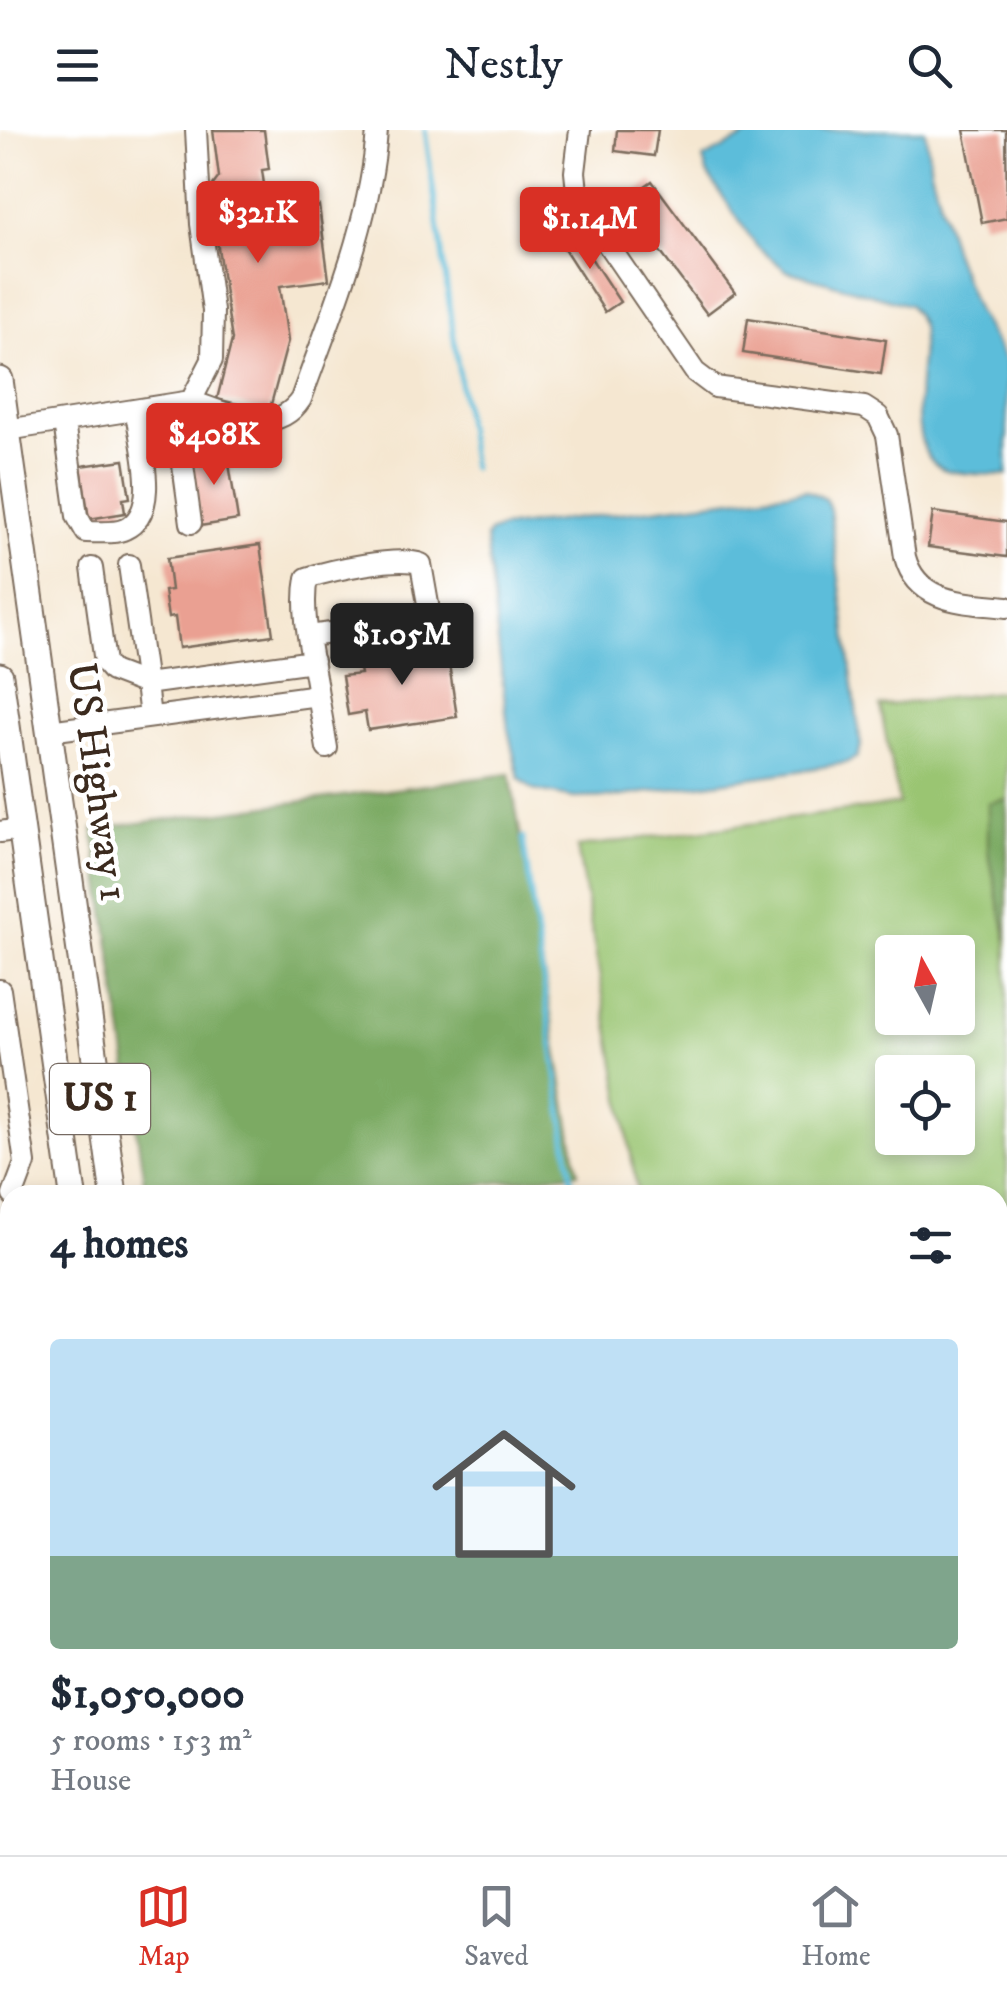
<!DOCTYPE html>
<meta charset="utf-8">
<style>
body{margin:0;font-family:"IM FELL DW Pica",serif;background:#f6f6f7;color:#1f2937;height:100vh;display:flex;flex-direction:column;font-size:38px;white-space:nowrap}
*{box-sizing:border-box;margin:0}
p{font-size:32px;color:#747a83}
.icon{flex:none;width:55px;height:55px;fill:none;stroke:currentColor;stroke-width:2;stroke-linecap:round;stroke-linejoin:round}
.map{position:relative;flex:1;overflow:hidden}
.drawer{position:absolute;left:0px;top:1055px;width:1008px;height:670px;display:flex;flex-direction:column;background:#fff;border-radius:30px 30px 0 0;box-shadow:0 5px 15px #0003}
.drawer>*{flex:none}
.needle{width:65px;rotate:352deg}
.buttons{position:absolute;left:875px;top:805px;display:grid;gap:20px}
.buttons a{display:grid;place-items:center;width:100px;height:100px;border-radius:10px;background:#fff;box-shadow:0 5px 15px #0003;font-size:50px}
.price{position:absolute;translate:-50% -85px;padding:0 22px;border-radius:10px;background:#d93025;color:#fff;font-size:32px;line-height:65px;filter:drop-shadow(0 2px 5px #0008)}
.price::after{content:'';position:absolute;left:50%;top:60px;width:30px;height:22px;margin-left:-15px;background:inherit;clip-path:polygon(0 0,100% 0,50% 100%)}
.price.selected{background:#222;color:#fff}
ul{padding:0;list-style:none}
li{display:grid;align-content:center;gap:20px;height:530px;padding:0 50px}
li+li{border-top:2px solid #e0e1e3}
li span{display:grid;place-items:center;height:310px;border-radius:10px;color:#555}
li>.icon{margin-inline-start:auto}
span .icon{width:180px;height:180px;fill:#fffc;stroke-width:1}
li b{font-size:42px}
h2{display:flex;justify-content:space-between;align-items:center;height:120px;padding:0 50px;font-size:42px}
header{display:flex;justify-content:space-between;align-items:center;height:130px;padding:0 50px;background:#fff;font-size:45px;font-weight:600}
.dock{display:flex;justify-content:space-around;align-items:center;height:140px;border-top:2px solid #e0e1e3;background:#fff;font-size:28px;color:#747a83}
.dock a{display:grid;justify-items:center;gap:5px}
.dock .selected{color:#d93025}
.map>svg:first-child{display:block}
.green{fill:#9ac572;stroke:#6a7848;stroke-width:2.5;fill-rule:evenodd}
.forest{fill:#7baa64;stroke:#5b6a41;stroke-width:2.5}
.water{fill:#5cbdda;stroke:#4c747c;stroke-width:2.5}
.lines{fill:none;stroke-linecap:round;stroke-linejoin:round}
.stream{stroke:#5cbdda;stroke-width:5}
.building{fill:#eaa092}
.minor-casing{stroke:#7c6c5d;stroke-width:24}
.major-casing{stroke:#7c6c5d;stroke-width:29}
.minor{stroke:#fff;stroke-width:20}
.major{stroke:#fff;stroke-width:25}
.labels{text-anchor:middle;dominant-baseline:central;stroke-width:9;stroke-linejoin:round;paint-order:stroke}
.shield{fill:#fff;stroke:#766a62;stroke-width:2.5}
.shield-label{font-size:40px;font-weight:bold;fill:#3b2a1e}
.street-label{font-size:42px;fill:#3b2a1e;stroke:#fff}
</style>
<header><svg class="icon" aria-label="menu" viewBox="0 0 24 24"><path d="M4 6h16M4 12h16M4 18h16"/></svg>Nestly<svg class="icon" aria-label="search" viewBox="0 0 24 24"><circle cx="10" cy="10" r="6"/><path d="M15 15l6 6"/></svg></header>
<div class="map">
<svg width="1007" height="1725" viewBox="0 0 1007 1725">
<rect width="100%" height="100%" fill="#fff"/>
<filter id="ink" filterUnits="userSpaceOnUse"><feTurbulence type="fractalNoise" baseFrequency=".01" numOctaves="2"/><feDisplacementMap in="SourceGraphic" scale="20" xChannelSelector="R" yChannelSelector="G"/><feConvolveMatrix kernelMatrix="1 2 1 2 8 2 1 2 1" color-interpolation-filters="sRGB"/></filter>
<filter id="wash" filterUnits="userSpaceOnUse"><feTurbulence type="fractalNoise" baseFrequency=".0048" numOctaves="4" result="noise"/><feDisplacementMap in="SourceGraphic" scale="40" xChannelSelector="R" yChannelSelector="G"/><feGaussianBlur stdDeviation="2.25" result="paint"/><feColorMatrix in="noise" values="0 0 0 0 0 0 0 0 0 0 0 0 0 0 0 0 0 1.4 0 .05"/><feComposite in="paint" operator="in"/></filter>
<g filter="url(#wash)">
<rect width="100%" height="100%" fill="#f5e7d1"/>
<path class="green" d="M1007 561V669L988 673 1007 810V1197L998 1198V1065H638L577 717 899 674 880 576ZM892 822H958V888H892ZM892 942H958V1008H892Z"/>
<path class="forest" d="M510 644 578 1043 396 1065H146L93 699Z
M1007 669V810L988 720V673Z"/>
<path class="water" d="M759 0H925L931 40 954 122 977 182 1007 233V345C992 344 956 345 943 339 902 320 924 237 922 203 922 193 915 183 909 175L787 141 757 117 707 43 703 29Z
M805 360 826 369 830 380 861 616 857 627 845 633 798 641 615 667 574 668 533 660 519 648 508 599 486 408 489 403 501 398Z
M1007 1277V1725H999L998 1278Z"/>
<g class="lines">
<path class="stream" d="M425 0 472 338
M523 708 574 1065
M998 1222 1007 1221
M0 1368 10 1366
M236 1715 237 1725"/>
</g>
<g id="blocks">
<path class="building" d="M213 0H264L269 39 262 40 268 83 319 76 329 150 280 156 288 211 269 282 217 269 232 210 214 91H218L213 55 219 47Z
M617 0H658L654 26 615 21Z
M964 0H1006L1007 88 982 93Z
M652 51 735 163 707 184 623 72Z
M574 102 620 172 605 182 560 112Z
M748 188 886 210 881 244 743 223Z
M227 321 238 390 200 396 190 326Z
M124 330 130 368 123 369 125 383 89 389 81 336Z
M933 382 1007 392V427L928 417Z
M260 415 273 505 179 518 175 487 168 488 164 461 171 460 167 428Z
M446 514 457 587 368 600 365 582 348 585 342 546 361 544 358 527Z
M10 1280V1326L0 1327V1281Z
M10 1487V1598L4 1599 0 1572V1488Z
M22 1715H66L68 1725H19Z
M740 1715 789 1716 791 1725H742Z
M928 1715H966L971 1725H924L921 1719Z"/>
</g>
</g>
<g filter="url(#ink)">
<use href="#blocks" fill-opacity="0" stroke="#7c6c5d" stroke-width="2.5"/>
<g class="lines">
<defs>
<path id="minor" d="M580 0 575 42 578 71 695 242 715 257 864 277 878 286 887 305 905 427C918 475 966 472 1007 477
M191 271C227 283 275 309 301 269 332 182 371 93 377 0
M175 276 191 393
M64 292 77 386 86 402C98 402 115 404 125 399 162 382 140 315 136 282
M7 300 191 271 212 230 213 181 201 94 196 0
M129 435 146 554 313 531
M92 438 105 533 112 541 146 554 150 587
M318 565 327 618
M49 601 318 565C313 529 300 484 307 448 331 440 399 425 421 434L428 474 424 486 414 491 310 506
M0 702 21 699
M0 860 25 1033 13 1065
M0 1255 10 1253
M0 1421H10
M0 1470 10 1469
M0 1628 10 1627
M0 1670 10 1669
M111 1715 112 1725
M866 1715 868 1725
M0 1720 5 1725"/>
<path id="major" d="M0 250 114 1065
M0 546 73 1065
M165 1715 167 1725
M207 1715 209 1725"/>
</defs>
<use href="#minor" class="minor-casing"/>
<use href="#major" class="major-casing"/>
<use href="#minor" class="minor"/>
<use href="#major" class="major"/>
</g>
</g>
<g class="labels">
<rect class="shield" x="50" y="934" width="100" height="70" rx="8"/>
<g class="shield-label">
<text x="100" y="969">US 1</text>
</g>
<g class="street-label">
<text transform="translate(97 652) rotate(82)">US Highway 1</text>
</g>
</g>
</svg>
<div class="buttons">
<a><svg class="needle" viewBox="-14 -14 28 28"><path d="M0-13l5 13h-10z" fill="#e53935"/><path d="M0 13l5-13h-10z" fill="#747a83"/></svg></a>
<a><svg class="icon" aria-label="locate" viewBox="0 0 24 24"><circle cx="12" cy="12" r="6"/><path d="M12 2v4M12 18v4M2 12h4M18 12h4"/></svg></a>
</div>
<b class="price" style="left:258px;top:136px">$321K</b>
<b class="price" style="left:590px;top:142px">$1.14M</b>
<b class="price" style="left:214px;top:358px">$408K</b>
<b class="price selected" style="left:402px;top:558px">$1.05M</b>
<section class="drawer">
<h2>4 homes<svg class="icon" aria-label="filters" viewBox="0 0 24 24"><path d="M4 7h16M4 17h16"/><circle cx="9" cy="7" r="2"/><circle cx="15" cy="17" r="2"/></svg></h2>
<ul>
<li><span style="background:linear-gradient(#bfe0f5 70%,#7fa58c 0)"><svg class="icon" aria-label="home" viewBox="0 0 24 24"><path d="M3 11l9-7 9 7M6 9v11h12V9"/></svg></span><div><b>$1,050,000</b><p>5 rooms · 153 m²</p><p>House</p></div></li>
</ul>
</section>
</div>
<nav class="dock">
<a class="selected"><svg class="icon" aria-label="map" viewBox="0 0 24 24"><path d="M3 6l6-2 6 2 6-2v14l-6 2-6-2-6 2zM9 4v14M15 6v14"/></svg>Map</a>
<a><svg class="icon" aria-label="saved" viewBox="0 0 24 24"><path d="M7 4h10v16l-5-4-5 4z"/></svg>Saved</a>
<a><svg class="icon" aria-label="home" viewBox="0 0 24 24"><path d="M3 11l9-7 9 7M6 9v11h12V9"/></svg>Home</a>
</nav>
